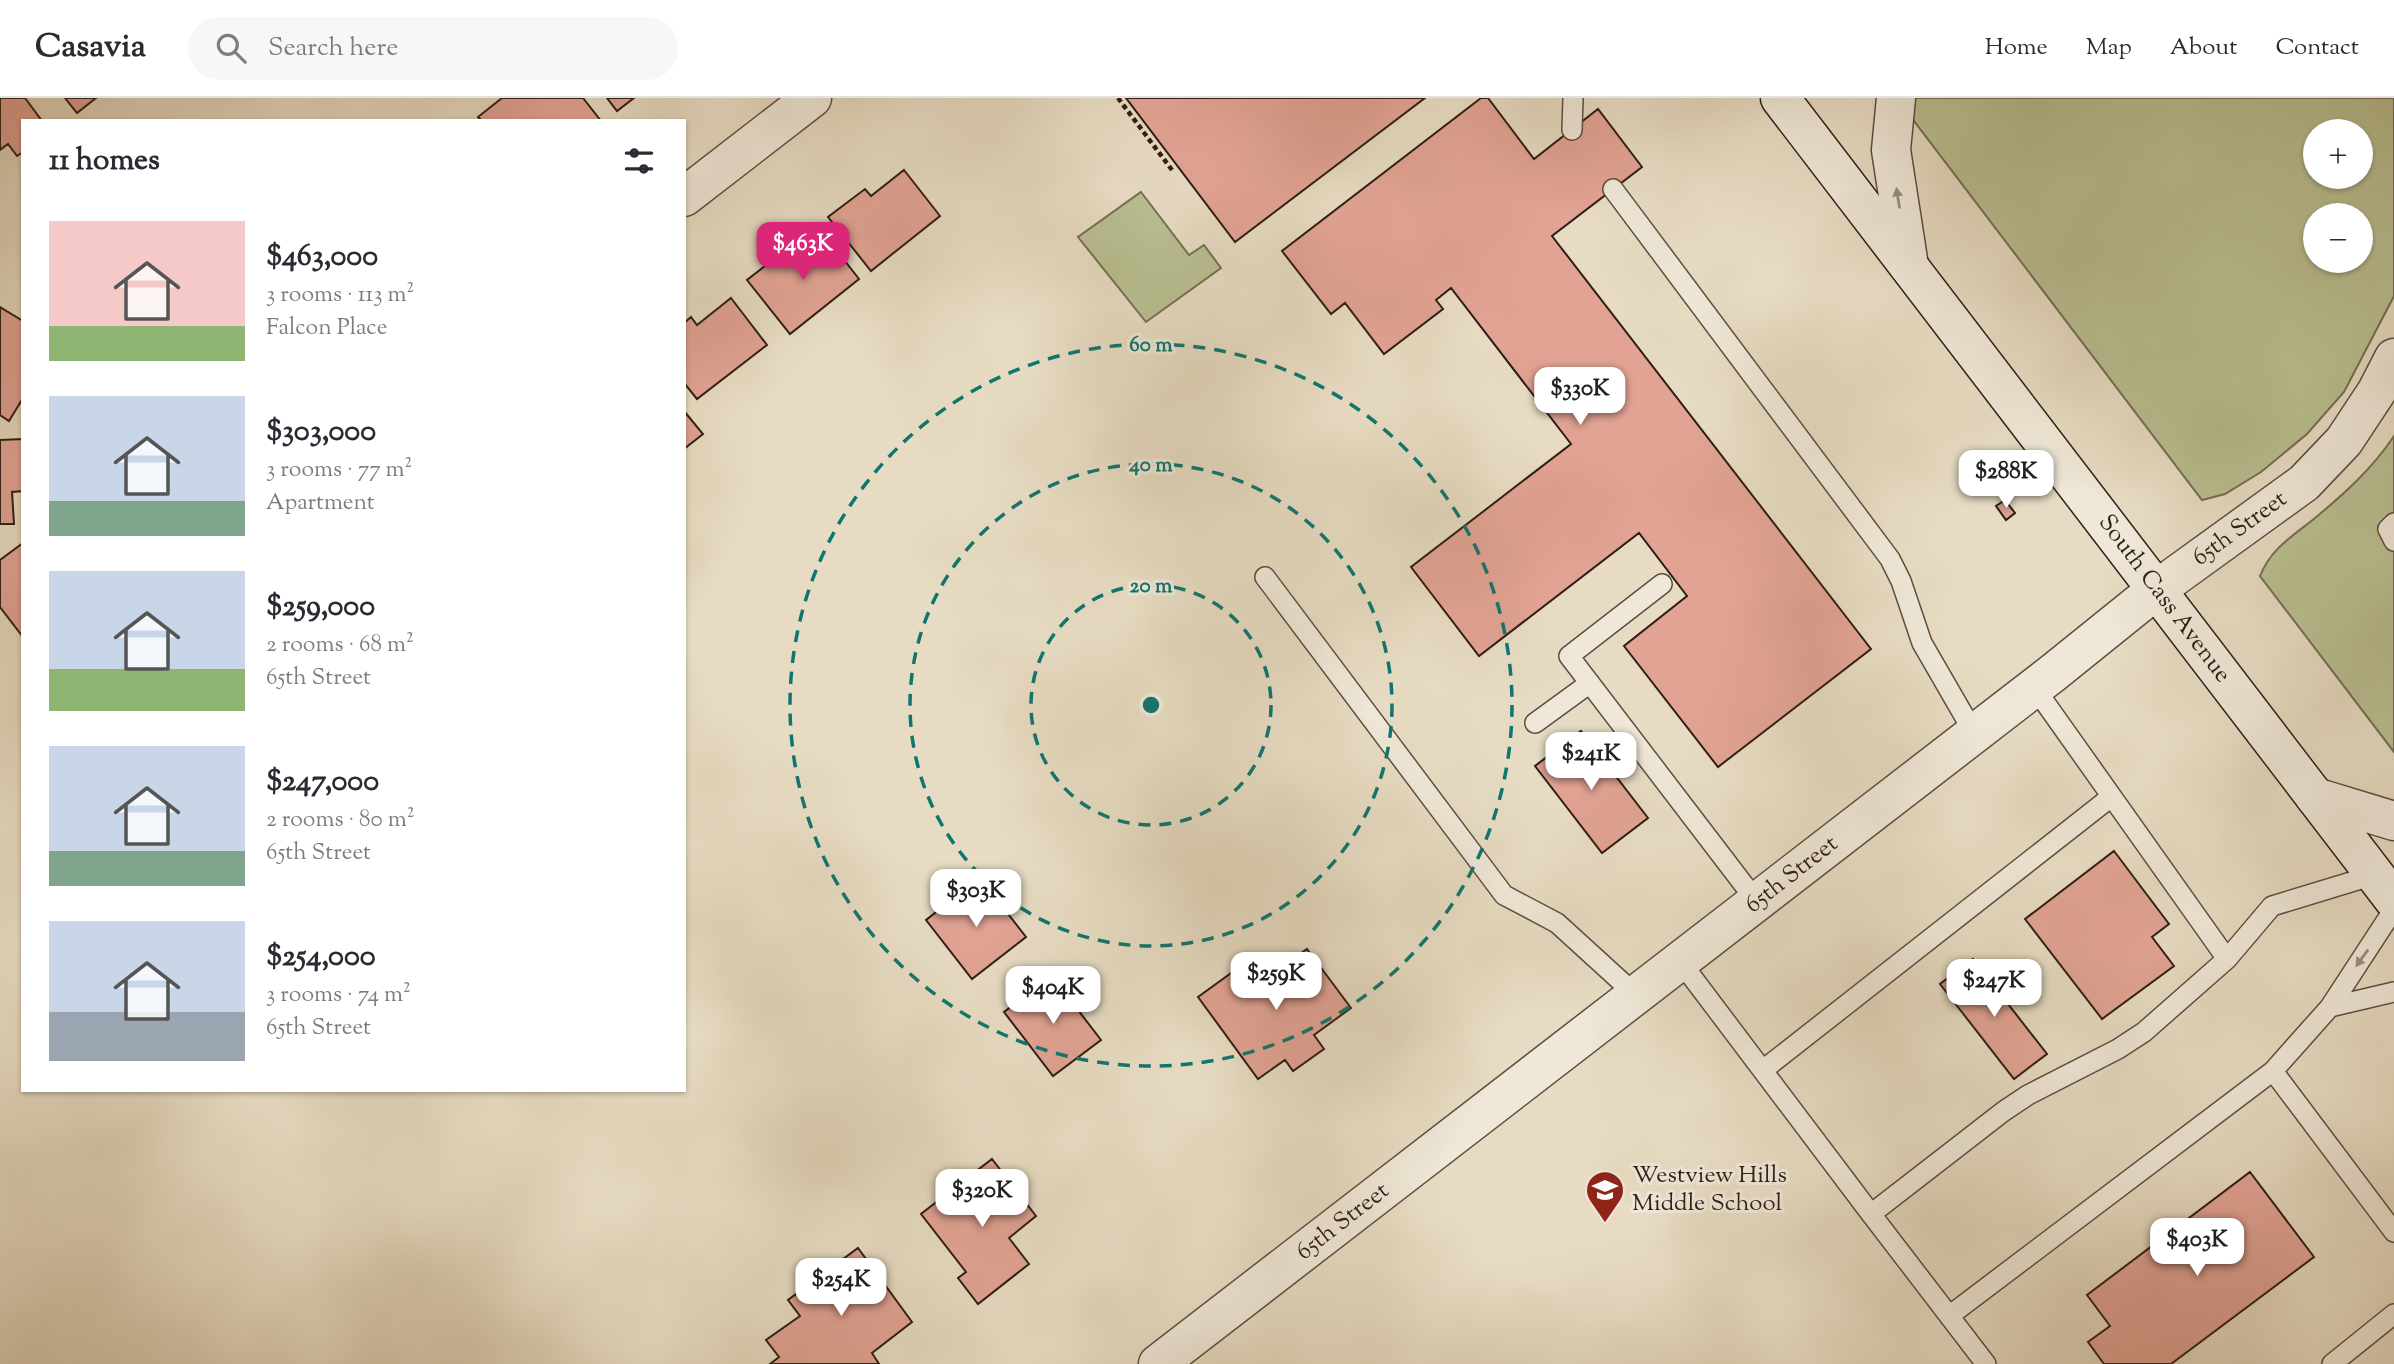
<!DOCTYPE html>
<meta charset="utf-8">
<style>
body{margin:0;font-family:"Sorts Mill Goudy",serif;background:#f7f7f7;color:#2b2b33;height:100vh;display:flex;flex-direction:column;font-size:26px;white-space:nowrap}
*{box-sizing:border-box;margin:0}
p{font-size:23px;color:#7c7c81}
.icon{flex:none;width:38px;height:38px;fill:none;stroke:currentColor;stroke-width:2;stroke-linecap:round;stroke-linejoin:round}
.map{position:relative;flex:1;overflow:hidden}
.sheet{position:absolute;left:21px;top:21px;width:665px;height:973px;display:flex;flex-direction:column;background:#fff;border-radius:0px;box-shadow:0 2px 5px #0004}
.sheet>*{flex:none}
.buttons{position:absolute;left:2303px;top:21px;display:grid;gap:14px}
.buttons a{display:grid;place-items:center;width:70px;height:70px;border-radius:50%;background:#fff;box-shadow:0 2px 5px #0004;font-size:35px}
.price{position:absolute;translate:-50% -60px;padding:0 16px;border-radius:14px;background:#fff;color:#222;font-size:23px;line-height:46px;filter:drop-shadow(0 2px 4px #0008)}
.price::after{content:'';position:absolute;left:50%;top:42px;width:21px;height:16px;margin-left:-10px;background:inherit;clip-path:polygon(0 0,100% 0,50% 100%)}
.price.active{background:#db2777;color:#fff}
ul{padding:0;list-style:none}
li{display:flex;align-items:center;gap:21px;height:175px;padding:0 28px}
li span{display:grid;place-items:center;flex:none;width:196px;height:140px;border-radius:0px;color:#555}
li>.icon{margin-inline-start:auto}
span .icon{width:84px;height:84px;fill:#fffc;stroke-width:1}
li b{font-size:30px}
h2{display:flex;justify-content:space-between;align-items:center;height:84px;padding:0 28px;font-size:30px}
header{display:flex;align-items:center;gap:42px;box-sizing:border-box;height:98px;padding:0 35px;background:#fff;border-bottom:2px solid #e1e1e2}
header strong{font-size:33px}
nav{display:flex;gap:38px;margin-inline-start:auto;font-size:24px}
.search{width:490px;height:63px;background:#f7f7f7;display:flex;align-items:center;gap:18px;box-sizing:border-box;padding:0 24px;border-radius:38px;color:#7c7c81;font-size:26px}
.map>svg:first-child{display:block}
.green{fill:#b9bf92;stroke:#746e54;stroke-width:2;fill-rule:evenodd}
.building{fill:#e2a394;stroke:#2f1d16;stroke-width:2}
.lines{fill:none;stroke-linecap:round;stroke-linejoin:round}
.service-casing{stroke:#5d4d41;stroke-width:22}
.minor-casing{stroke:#5d4d41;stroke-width:41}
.secondary-casing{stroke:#2f1d16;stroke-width:41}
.path{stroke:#2f1d16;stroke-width:4.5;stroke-dasharray:5 3.5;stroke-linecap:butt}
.service{stroke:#efe8d8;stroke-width:19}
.minor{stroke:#efe8d8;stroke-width:38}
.secondary{stroke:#efe8d8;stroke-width:38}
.oneway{fill:#998d81}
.ring{fill:none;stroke:#0f766e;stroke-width:3.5;stroke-dasharray:12 9}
.labels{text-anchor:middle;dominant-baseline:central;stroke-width:6;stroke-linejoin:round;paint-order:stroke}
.street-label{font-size:24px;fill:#2f1d16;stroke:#efe8d8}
.poi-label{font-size:24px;fill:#2f1d16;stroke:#efe8d8;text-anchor:start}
.centre{fill:#0f766e;stroke:#efe8d8;stroke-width:3.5}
.ring-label{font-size:21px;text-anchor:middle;font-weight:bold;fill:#0f766e;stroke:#efe8d8;stroke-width:6;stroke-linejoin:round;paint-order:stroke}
</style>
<header>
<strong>Casavia</strong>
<div class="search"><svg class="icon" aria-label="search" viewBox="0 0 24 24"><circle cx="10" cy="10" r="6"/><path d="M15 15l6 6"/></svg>Search here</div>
<nav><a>Home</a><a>Map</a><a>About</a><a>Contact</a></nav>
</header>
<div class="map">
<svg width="2394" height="1266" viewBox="0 0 2394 1266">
<rect width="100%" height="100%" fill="#e7dcc3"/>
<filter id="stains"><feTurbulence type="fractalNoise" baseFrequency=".00286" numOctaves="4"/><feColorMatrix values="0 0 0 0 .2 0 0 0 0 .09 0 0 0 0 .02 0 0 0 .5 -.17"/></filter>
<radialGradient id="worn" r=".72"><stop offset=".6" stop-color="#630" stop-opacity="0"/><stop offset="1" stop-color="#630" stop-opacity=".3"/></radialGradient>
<path class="green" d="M1914 0H2394V198L2344 294 2307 336 2261 374 2225 396 2202 402 1908 15ZM2315 33H2361V79H2315ZM2315 117H2361V163H2315Z
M1141 94 1189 157 1204 147 1221 170 1146 224 1078 139Z
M2394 338V654L2260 478C2271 450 2293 438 2315 420 2344 396 2373 370 2394 338Z"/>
<path class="building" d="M0 0H25L42 23H23V54L17 58 8 46 0 52Z
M65 0H96L77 15Z
M502 0H583L601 23H482L478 19Z
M607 0H634L617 13Z
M1126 0H1425L1235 144Z
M1481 0H1488L1534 61 1598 11 1642 69 1552 138 1871 551 1718 669 1624 548 1687 498 1639 435 1479 558 1411 469 1571 346 1451 190 1436 202 1443 211 1384 256 1345 205 1331 216 1282 153Z
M904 72 940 118 871 173 828 119 865 91 871 98Z
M823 135 859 181 790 236 747 182 783 154 789 161Z
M731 200 767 247 697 301 684 285V225L691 219 697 227Z
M0 209 23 223V300L9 323 0 317Z
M684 313 703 336 684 351Z
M23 341V393L12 394 14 426H0V342Z
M2005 402 2015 415 2006 422 1996 408Z
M23 445V539L0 509V462Z
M1581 633 1648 720 1602 755 1535 668Z
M2114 753 2169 826 2152 839 2174 868 2102 921 2025 821Z
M980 780 1026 839 972 881 926 822Z
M1307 851 1351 910 1314 937 1324 951 1293 973 1285 962 1258 981 1198 899 1252 860 1267 880Z
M1973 861 2047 956 2014 981 1940 886Z
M1052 878 1101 942 1053 978 1004 914Z
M992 1061 1036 1118 1009 1140 1029 1166 978 1206 958 1180 966 1174 921 1116Z
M2250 1074 2314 1159 2171 1266H2104L2088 1244 2110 1228 2087 1197Z
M858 1150 912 1224 872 1255 879 1266H770L779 1259 766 1242 800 1218 788 1202Z"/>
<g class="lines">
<defs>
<path id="service" d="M1572 32 1573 0
M1613 91 1890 461 1901 483 1922 545 1974 635
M2394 425 2388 431 2394 443
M1265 479 1504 797 1557 825 1636 897
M1662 486 1569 558 1757 804
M2034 589 2227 861
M1535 625 1590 585
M1680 863 1871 1116 2004 1013 2028 997 2118 951 2144 934 2227 861 2272 808 2374 777
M2330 909 2394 894
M1763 972 2111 699
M2273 973 2330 909 2394 811
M1871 1116 1986 1266
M1949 1218 2273 973 2394 1134
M2332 1266 2394 1216"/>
<path id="minor" d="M1896 0 1891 52 1909 168
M684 99 812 0
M2315 699 2394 723
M1158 1266 2053 575 2156 492 2304 385 2344 343 2377 293 2394 260"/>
<path id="secondary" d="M1780 0 2394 802"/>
</defs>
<use href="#service" class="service-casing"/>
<use href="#minor" class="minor-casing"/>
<use href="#secondary" class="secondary-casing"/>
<path class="path" d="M1118 0 1172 72"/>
<use href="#service" class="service"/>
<use href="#minor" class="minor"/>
<use href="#secondary" class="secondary"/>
</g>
<defs><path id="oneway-solid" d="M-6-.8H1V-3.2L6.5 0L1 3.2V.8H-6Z" transform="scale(1.75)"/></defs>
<g class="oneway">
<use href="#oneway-solid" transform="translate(1898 100) rotate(-99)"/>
<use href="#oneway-solid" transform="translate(2362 860) rotate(126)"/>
</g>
<g class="ring">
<circle cx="1151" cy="607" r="120"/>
<circle cx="1151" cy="607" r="241"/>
<circle cx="1151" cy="607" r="361"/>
</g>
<defs>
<symbol id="school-pin" viewBox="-11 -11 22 30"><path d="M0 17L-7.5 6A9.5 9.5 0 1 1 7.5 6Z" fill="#8f2418" stroke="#efe8d8"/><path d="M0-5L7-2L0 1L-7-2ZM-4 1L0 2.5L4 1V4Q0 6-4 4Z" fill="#fff"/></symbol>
</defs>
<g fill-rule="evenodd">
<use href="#school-pin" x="1583" y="1070" width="44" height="60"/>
</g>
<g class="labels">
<g class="street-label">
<text transform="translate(2240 431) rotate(-36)">65th Street</text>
<text transform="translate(2164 501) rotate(53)">South Cass Avenue</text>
<text transform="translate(1792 777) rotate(-38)">65th Street</text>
<text transform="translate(1343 1124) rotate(-38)">65th Street</text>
</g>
<g class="poi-label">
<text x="1632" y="1078">Westview Hills<tspan x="1632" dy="28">Middle School</tspan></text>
</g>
</g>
<circle cx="1151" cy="607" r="10" class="centre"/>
<g class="ring-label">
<text x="1151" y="253">60 m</text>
<text x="1151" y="373">40 m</text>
<text x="1151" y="494">20 m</text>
</g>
<rect width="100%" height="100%" filter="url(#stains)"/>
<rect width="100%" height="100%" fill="url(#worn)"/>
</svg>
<div class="buttons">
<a>+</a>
<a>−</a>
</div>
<b class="price active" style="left:803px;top:184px">$463K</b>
<b class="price" style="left:1580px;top:329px">$330K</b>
<b class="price" style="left:2006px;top:412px">$288K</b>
<b class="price" style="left:1591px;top:694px">$241K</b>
<b class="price" style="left:976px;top:831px">$303K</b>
<b class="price" style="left:1276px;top:914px">$259K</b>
<b class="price" style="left:1994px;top:921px">$247K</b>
<b class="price" style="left:1053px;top:928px">$404K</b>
<b class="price" style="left:982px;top:1131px">$320K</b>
<b class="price" style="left:2197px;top:1180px">$403K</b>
<b class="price" style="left:841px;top:1220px">$254K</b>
<section class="sheet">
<h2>11 homes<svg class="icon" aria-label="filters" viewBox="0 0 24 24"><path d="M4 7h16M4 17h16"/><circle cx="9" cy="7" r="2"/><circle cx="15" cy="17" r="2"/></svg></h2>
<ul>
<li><span style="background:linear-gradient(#f6c9c9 75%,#8fb573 0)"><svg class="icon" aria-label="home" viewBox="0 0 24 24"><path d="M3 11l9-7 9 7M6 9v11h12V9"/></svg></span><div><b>$463,000</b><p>3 rooms · 113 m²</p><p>Falcon Place</p></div></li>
<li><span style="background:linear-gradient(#c9d6e8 75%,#7fa58c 0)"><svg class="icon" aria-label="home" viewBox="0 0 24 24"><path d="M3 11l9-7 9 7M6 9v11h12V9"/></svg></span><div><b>$303,000</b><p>3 rooms · 77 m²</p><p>Apartment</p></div></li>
<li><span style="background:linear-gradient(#c9d6e8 70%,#8fb573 0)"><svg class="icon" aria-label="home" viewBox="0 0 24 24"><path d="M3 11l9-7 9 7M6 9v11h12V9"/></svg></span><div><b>$259,000</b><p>2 rooms · 68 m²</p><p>65th Street</p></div></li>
<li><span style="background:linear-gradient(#c9d6e8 75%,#7fa58c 0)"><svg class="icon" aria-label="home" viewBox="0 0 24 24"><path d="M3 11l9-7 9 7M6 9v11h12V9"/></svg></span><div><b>$247,000</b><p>2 rooms · 80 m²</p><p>65th Street</p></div></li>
<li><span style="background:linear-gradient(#c9d6e8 65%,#9aa5b1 0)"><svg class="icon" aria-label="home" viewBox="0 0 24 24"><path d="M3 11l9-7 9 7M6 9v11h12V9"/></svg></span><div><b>$254,000</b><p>3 rooms · 74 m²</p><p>65th Street</p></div></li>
</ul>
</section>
</div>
